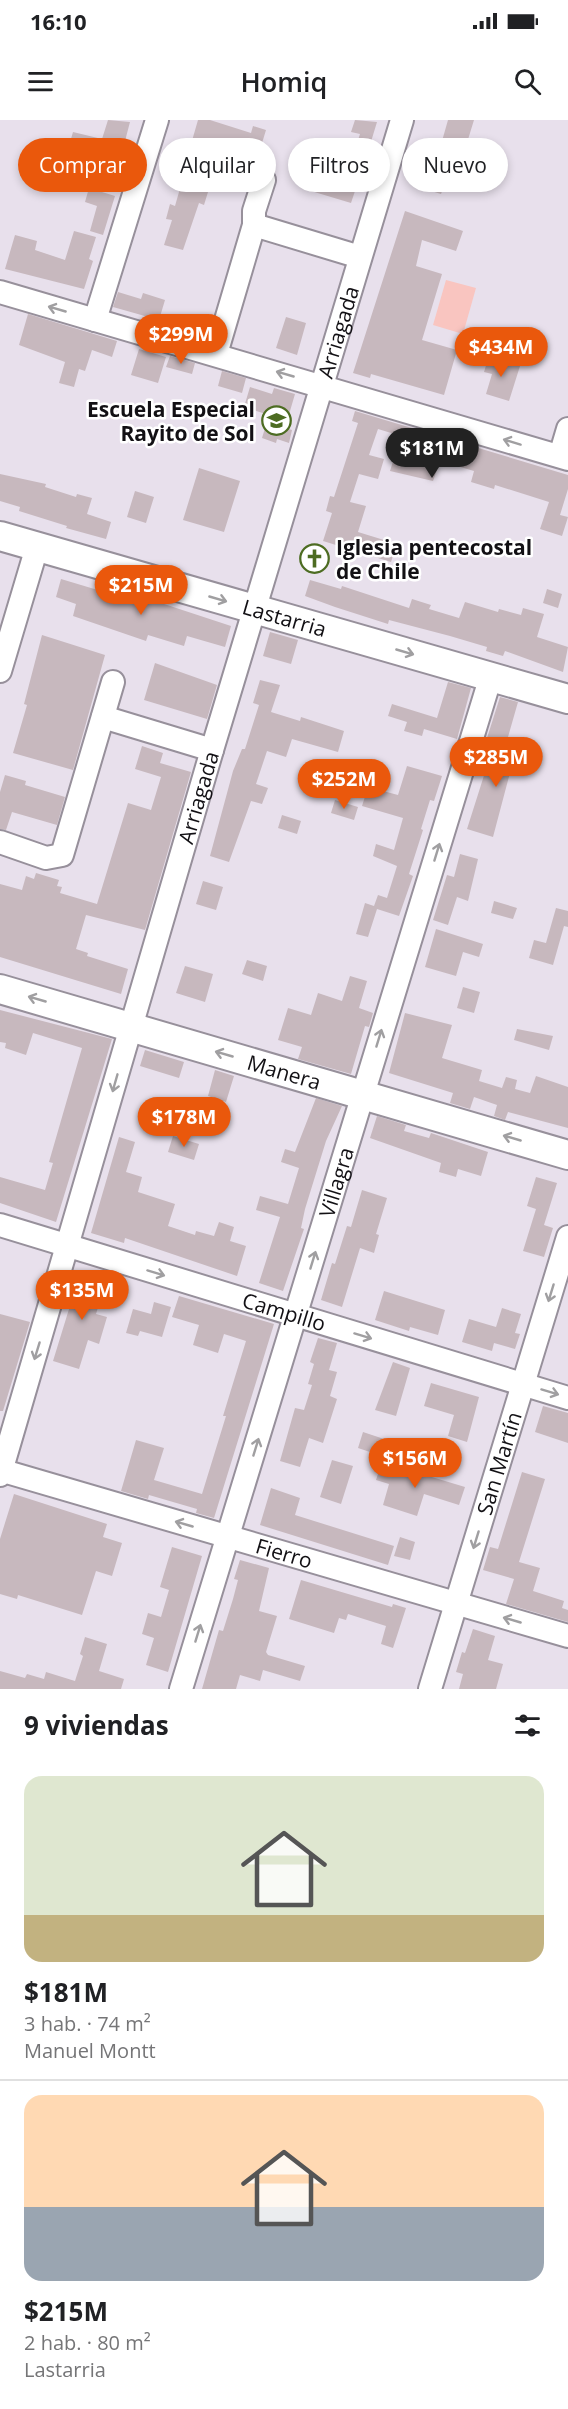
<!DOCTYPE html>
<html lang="es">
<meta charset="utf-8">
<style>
body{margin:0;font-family:"Open Sans",sans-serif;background:#f2f2f2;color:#202124;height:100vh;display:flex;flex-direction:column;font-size:22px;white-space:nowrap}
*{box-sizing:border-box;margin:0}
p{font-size:20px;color:#757577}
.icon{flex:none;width:33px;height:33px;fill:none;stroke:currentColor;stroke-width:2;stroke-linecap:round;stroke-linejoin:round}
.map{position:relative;height:1569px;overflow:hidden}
.drawer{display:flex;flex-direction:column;background:#fff;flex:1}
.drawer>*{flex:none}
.hud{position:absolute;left:18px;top:18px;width:532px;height:54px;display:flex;gap:12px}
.price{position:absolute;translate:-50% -51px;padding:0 14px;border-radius:21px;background:#ea580c;color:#fff;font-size:20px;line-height:39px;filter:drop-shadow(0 2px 3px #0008)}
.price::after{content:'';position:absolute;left:50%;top:36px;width:18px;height:14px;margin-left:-9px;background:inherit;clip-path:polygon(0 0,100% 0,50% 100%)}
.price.active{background:#222;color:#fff}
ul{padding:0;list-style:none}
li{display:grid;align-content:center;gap:12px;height:318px;padding:0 24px}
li+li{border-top:2px solid #e0e0e0}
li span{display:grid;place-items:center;height:186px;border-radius:18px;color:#555}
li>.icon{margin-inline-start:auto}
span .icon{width:108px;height:108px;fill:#fffc;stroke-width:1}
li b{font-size:26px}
h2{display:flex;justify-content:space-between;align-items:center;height:72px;padding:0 24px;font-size:26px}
.tag{padding:0 21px;border-radius:27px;background:#fff;box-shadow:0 3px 9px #0003;font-size:21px;line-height:54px}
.tag.active{background:#ea580c;color:#fff}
.status{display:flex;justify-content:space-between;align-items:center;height:42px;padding:0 30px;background:#fff;direction:ltr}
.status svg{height:16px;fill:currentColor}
header{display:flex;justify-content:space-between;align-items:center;height:78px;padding:0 24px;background:#fff;font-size:27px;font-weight:600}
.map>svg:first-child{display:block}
.green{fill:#f9c5c0}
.building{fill:#c7b8be}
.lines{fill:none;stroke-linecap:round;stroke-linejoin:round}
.minor-casing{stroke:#97909b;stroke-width:26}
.major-casing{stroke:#97909b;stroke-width:32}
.minor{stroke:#fff;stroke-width:22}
.major{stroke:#fff;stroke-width:28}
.oneway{stroke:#a09fa1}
.labels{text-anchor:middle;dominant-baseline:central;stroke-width:5;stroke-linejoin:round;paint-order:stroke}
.street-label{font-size:21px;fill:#121014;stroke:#fff}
.poi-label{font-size:21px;font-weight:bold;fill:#121014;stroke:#fff;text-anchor:end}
</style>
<div class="status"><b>16:10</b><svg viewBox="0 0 49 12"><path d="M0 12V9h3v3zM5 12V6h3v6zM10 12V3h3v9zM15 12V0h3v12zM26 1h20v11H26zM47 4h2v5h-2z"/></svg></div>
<header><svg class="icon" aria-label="menu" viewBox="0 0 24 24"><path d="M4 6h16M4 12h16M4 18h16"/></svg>Homiq<svg class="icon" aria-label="search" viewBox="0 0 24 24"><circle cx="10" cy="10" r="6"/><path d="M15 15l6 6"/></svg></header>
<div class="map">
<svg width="568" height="1569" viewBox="0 0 568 1569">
<rect width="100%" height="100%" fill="#e8e0ec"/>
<path class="green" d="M446 160 476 168 463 214 433 205Z"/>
<path class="building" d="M108 0 130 2 125 21 135 24 129 44 98 34 89 66 60 56 73 12 102 19Z
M198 0H210L251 13 253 6 266 10 259 33 254 31 247 53 229 48 225 63 212 59 204 85 199 83 183 130 164 125 172 100 166 99 170 84 175 86 183 58 175 56 181 36 187 38Z
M355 0 377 2 366 38 353 35 360 14 351 12Z
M448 0H474L458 52 480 59 476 72 445 63 441 74 428 70Z
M322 31 352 41 346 62 357 65 351 83 311 71Z
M89 68 115 76 103 115 90 111 97 86 85 82Z
M405 91 463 111 456 131 422 120 416 146 442 154 422 220 457 230 444 275 371 254 370 258 353 253Z
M74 111 96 117 89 139 93 141 84 169 5 149 15 115 37 121 35 130 65 140Z
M118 172 141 179 143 173 165 180 159 200 113 187Z
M28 194 117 221 112 237 92 230 85 251 79 249 74 267 59 263 65 242 19 225Z
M286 197 306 203 297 235 276 228Z
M139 229 166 237 158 263 131 255Z
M170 236 195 243 192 254 166 247Z
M489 236 520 246 509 281 486 274 492 254 484 252Z
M222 251 246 258 242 273 218 266Z
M250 267 272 274 274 268 295 274 285 308 292 310 289 323 277 319 276 323 262 318 269 295 244 287Z
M355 291 568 355V369L560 395 568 397 562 416 540 409 549 382 495 365 494 369 471 362 474 351 440 341 433 361 390 351 401 316 378 309 369 335 384 339 378 359 359 354 350 382 366 386 358 412 397 424 391 442 323 421 332 393 326 391 330 376 334 377 358 303 352 301Z
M199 348 240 361 224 412 183 400Z
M0 354 46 364 45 367 76 377 77 374 92 378 87 394 111 402 106 419 66 408 67 406 19 391 20 387 0 381Z
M135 371 154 377 146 403 127 397Z
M61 459 111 474 112 471 157 484 158 482 231 506 225 527 187 516 184 526 148 515 146 521 73 496 76 484 56 477Z
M310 460 341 469 342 466 409 488 412 479 431 485 429 489 459 498 465 482 498 492 499 489 521 495 523 488 544 494 537 517 568 527 563 552 505 531 503 536 486 531 487 527 450 516 389 500 388 504 335 487 305 476Z
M547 469 562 474 558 488 543 483Z
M270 512 298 520 291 544 263 536Z
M42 515 105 535 73 650 13 633 27 585 24 584Z
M155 543 217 565 207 599 144 580Z
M260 560 280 565 271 592 300 601 301 597 344 611 338 632 292 619 286 637 267 631 256 664 268 668 262 684 251 681 229 742 210 736 233 651 242 629H245L259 585 253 583Z
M448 562 471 568 457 619 424 609 422 616 404 611 407 602 388 596 392 584 437 598Z
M500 577 518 582 506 624 487 618Z
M494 624 533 636 527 654 511 649 493 717 467 709Z
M142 626 163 633 160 643 191 652 145 810 86 795 76 829 88 833 87 836 128 849 121 874 0 837V764L22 770 26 756 34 759 36 753 59 760 57 766 62 767 60 773 97 784 128 683 151 690 161 657 135 649Z
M407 646 442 656 434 681 430 680 421 709 423 710 409 754 413 756 399 796 377 789 368 817 356 814 365 783 374 786 378 775 387 778 397 746 373 736 376 724 394 730 403 698 362 686 368 667 398 675Z
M5 655 26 661 25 665 65 677 57 705 12 692 6 710 0 709V672Z
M335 680 358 687 354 700 331 693Z
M282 695 301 701 297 714 278 708Z
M460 734 478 739 468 781 457 777 448 805 433 800 447 755 454 757Z
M203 761 223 767 216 790 196 784Z
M494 781 517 788 513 799 491 793Z
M556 788 568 791V807L564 806 553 845 529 838 534 820 546 823Z
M436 809 483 824 479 837 463 832 456 856 425 847Z
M247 840 267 846 263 861 242 854Z
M185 846 213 854 205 882 176 873Z
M350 856 367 861 359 888 373 893 369 907 365 906 351 954 298 939 302 927 278 920 288 888 311 895 318 873 342 881Z
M463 867 480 872 474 893 457 888Z
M0 890 112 919 56 1102 0 1083V1057L45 1070 53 1043 49 1042 82 928 33 913 26 935 5 928 6 923 0 922Z
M405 893 452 905 442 938 482 950 479 961 502 968 506 957 517 960 515 969 530 973 536 956 568 967V1008L508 992 505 1000 494 996 497 985 474 977 470 989 450 983 453 973 389 953Z
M517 909 553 916 549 930 514 920Z
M145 930 184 942 179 958 140 946Z
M215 950 234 956 226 982 208 976Z
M316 978 342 986 326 1021 305 1089 301 1108 304 1109 283 1171 259 1163 280 1097 256 1090 260 1076 288 1084 299 1048 281 1042 285 1029 295 1032Z
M377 996 406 1005 404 1011 429 1018 431 1013 488 1032 481 1056 458 1049 456 1057 439 1052 441 1043 370 1018Z
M173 1016 199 1024 194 1040 168 1032Z
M119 1017 135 1022 126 1052 142 1057 138 1072 175 1084 168 1106 195 1115 196 1111 214 1116 219 1102 234 1107 230 1121 246 1126 237 1156 125 1118 124 1123 91 1113Z
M536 1057 557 1063 544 1105 553 1108 544 1137 523 1131 536 1089 527 1086Z
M362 1070 387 1078 376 1114 379 1115 374 1133 360 1128 342 1187 321 1180 332 1143 335 1144 347 1106 351 1107Z
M81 1150 107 1158 96 1194 107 1197 99 1224 88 1220 79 1249 53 1241Z
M384 1171 445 1190 438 1215 410 1207 409 1211 375 1200Z
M179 1176 274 1204 214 1398 196 1393 197 1389 149 1375 148 1379 121 1371 136 1320 164 1328 154 1360 202 1374 226 1296H223L246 1221 224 1214 218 1233 193 1225 199 1205 172 1197Z
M154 1182 171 1187 162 1217 140 1211 138 1216 126 1213 133 1189 151 1194Z
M502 1188 521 1194 515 1213 520 1214 515 1229 494 1223 492 1231 462 1222 469 1199 496 1207Z
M0 1194 30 1202 3 1291H0Z
M318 1218 337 1223 329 1250 337 1252 330 1276 337 1279 323 1323 309 1318 300 1347 280 1341 295 1288 304 1290 312 1265 308 1264 314 1244 310 1242Z
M393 1242 410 1248 396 1296 375 1290Z
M431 1263 479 1277 467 1322 448 1316 454 1295 424 1286Z
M543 1286 568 1293V1323L535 1312Z
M363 1312 384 1319 379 1335 358 1328Z
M332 1340 353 1346 341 1384 320 1377Z
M382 1342 465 1367 459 1385 424 1374 417 1396 383 1385 389 1364 376 1360Z
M522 1352 545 1359 519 1442 540 1448 533 1471 564 1481 562 1488 568 1490V1502L506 1484 514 1459 483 1450 490 1427 498 1429Z
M271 1368 300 1378 295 1395 394 1426 388 1445 260 1405Z
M14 1374 107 1404 103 1417 122 1423 112 1456 96 1451 82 1495 18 1475 17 1479 0 1474V1419Z
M400 1417 415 1422 410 1440 394 1436Z
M172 1427 202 1436 168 1552 146 1545 154 1518 142 1514 148 1493 161 1497 169 1470 160 1467Z
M240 1440 269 1448 259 1491 277 1496 266 1532 268 1535 305 1546 300 1561 263 1550 260 1561 240 1555 236 1569H202L219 1510 223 1511 233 1479 238 1460 234 1459Z
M301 1460 392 1487 393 1484 406 1488 393 1528 381 1524 386 1506 348 1494 346 1500 339 1498 334 1513 289 1499Z
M473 1509 495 1516 488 1540 503 1544 496 1569H459L463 1554 456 1552 462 1532 465 1533Z
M85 1517 107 1524 99 1551 124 1559 121 1569H0V1551L25 1558 27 1554 44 1559 46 1552 75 1561 83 1536 80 1534Z"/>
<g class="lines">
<defs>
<g id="minor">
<path d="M254 105V91L264 60"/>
<path d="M0 172 568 339"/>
<path d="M95 200 157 0"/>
<path d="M216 234 254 105 360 137"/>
<path d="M560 336 568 309"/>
<path d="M0 551 37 427"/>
<path d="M103 597 212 630"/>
<path d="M0 722 46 738 62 735 113 562"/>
<path id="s1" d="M0 1105 568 1278"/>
<path id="s2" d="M0 1350 568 1516"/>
<path id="s3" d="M0 1355 212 630 402 0"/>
<path id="s4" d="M181 1569 491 556"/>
<path id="s5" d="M430 1569 568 1117"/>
</g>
<g id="major">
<path id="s6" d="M0 416 568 579"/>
<path id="s7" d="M0 869 568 1035"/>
</g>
</defs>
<use href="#minor" class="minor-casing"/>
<use href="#major" class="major-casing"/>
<use href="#minor" class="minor"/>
<use href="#major" class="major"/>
</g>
<defs><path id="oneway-shaft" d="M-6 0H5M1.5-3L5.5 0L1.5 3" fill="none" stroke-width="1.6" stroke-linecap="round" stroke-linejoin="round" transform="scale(1.5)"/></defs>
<g class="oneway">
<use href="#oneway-shaft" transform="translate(57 189) rotate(-164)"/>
<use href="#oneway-shaft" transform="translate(285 254) rotate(-164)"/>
<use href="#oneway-shaft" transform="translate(512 322) rotate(-163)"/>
<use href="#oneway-shaft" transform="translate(218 479) rotate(16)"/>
<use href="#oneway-shaft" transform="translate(405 532) rotate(16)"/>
<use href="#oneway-shaft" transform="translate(437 732) rotate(-73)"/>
<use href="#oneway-shaft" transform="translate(37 879) rotate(-164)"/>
<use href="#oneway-shaft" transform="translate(379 918) rotate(-73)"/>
<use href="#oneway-shaft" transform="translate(224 934) rotate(-164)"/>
<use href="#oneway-shaft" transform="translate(115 963) rotate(106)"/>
<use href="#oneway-shaft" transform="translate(512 1018) rotate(-164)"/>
<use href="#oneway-shaft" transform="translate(313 1140) rotate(-73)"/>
<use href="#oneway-shaft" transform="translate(156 1153) rotate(17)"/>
<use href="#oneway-shaft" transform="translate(551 1173) rotate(107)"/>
<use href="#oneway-shaft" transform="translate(363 1216) rotate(17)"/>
<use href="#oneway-shaft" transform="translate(37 1231) rotate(107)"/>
<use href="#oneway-shaft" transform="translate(550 1272) rotate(17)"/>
<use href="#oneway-shaft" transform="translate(256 1327) rotate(-73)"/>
<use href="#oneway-shaft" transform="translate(184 1404) rotate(-164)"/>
<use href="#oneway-shaft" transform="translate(476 1420) rotate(107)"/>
<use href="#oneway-shaft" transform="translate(512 1500) rotate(-164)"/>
<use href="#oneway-shaft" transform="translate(198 1513) rotate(-73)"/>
</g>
<defs>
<symbol id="school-ring" viewBox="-11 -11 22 22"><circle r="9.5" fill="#fff" stroke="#4d6c22" stroke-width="1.5"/><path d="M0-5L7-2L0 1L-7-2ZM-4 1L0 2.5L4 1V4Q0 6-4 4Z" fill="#4d6c22"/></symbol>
<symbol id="church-ring" viewBox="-11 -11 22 22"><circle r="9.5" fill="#fff" stroke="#4d6c22" stroke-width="1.5"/><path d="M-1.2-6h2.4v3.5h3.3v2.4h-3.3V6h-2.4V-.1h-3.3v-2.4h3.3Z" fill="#4d6c22"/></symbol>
</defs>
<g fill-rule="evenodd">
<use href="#school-ring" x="260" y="284" width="33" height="33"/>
<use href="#church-ring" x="298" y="422" width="33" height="33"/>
</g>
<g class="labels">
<g class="street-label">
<text stroke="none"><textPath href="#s3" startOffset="1192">Arriagada</textPath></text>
<text stroke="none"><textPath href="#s6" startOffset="296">Lastarria</textPath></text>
<text stroke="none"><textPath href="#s3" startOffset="706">Arriagada</textPath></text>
<text stroke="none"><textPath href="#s7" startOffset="296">Manera</textPath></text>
<text stroke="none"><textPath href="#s4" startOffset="530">Villagra</textPath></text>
<text stroke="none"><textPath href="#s1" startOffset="297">Campillo</textPath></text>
<text stroke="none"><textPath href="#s5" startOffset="236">San Martín</textPath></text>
<text stroke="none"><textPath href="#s2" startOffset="296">Fierro</textPath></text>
</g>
<g class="poi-label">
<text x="255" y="289">Escuela Especial<tspan x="255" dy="24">Rayito de Sol</tspan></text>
<text x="336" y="427" text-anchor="start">Iglesia pentecostal<tspan x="336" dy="24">de Chile</tspan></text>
</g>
</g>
</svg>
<b class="price" style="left:181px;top:245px">$299M</b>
<b class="price" style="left:501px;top:258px">$434M</b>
<b class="price active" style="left:432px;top:359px">$181M</b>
<b class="price" style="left:141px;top:496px">$215M</b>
<b class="price" style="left:496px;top:668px">$285M</b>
<b class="price" style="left:344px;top:690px">$252M</b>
<b class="price" style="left:184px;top:1028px">$178M</b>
<b class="price" style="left:82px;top:1201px">$135M</b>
<b class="price" style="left:415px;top:1369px">$156M</b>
<div class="hud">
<a class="tag active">Comprar</a>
<a class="tag">Alquilar</a>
<a class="tag">Filtros</a>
<a class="tag">Nuevo</a>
</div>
</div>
<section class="drawer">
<h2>9 viviendas<svg class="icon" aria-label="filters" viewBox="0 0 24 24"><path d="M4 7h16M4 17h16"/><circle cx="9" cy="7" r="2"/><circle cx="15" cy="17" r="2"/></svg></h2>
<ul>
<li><span style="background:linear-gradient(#dfe7d0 75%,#c2b280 0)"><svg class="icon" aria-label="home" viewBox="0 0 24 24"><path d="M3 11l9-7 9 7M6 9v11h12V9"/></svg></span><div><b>$181M</b><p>3 hab. · 74 m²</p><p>Manuel Montt</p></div></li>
<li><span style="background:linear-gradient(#ffd9b3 60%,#9aa5b1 0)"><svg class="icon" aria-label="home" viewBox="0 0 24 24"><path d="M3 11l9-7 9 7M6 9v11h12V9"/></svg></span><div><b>$215M</b><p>2 hab. · 80 m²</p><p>Lastarria</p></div></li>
</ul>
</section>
